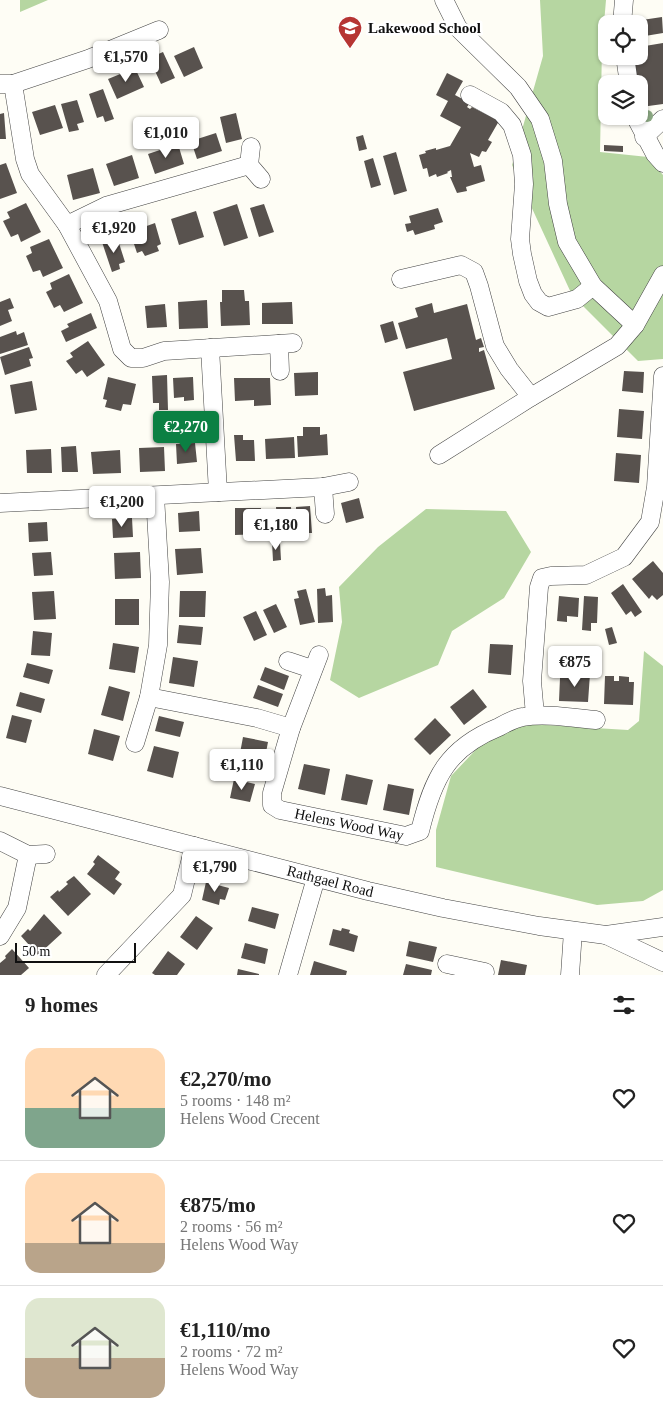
<!DOCTYPE html>
<meta charset="utf-8">
<style>
body{margin:0;font-family:"Times New Roman",serif;background:#f6f6f6;color:#222;height:100vh;display:flex;flex-direction:column;font-size:19px;white-space:nowrap}
*{box-sizing:border-box;margin:0}
p{font-size:16px;color:#767676}
.icon{flex:none;width:28px;height:28px;fill:none;stroke:currentColor;stroke-width:2;stroke-linecap:round;stroke-linejoin:round}
.map{position:relative;height:975px;overflow:hidden}
.side{display:flex;flex-direction:column;background:#fff;flex:1}
.side>*{flex:none}
.tools{position:absolute;left:598px;top:15px;display:grid;gap:10px}
.tools a{display:grid;place-items:center;width:50px;height:50px;border-radius:10px;background:#fff;box-shadow:0 1px 4px #0004;font-size:25px}
.scale{position:absolute;left:15px;bottom:12px;width:121px;box-sizing:border-box;padding-left:5px;border:2px solid #101010;border-top:0;font-size:14px;line-height:18px;white-space:nowrap;color:#101010;-webkit-text-stroke:4px #fff;paint-order:stroke}
.price{position:absolute;translate:-50% -42px;padding:0 11px;border-radius:5px;background:#fff;color:#222;font-size:16px;line-height:32px;filter:drop-shadow(0 1px 2px #0008)}
.price::after{content:'';position:absolute;left:50%;top:30px;width:15px;height:11px;margin-left:-8px;background:inherit;clip-path:polygon(0 0,100% 0,50% 100%)}
.price.selected{background:#0b8043;color:#fff}
ul{padding:0;list-style:none}
li{display:flex;align-items:center;gap:15px;height:125px;padding:0 25px}
li+li{border-top:1px solid #e0e0e0}
li span{display:grid;place-items:center;flex:none;width:140px;height:100px;border-radius:15px;color:#555}
li>.icon{margin-inline-start:auto}
span .icon{width:60px;height:60px;fill:#fffc;stroke-width:1}
li b{font-size:21px}
h2{display:flex;justify-content:space-between;align-items:center;height:60px;padding:0 25px;font-size:21px}
.map>svg:first-child{display:block}
.forest{fill:#b6d6a1}
.building{fill:#58524e}
.lines{fill:none;stroke-linecap:round;stroke-linejoin:round}
.minor-casing{stroke:#434343;stroke-width:19}
.minor{stroke:#fff;stroke-width:18}
.tree{fill:#8ca983}
.labels{text-anchor:middle;dominant-baseline:central;stroke-width:5;stroke-linejoin:round;paint-order:stroke}
.poi-label{font-size:15px;font-weight:bold;fill:#101010;stroke:#fff;text-anchor:start}
.street-label{font-size:15px;fill:#101010;stroke:#fff}
</style>
<div class="map">
<svg width="663" height="975" viewBox="0 0 663 975">
<rect width="100%" height="100%" fill="#fefdf5"/>
<path class="forest" d="M20 0H48L20 12Z
M540 0H606L602 47 600 152 648 157 663 175V359L638 361 572 295 512 165 543 56Z
M426 509 506 511 531 552 504 598 452 631 438 665 359 698 330 680 342 622 339 587 378 547Z
M644 651 663 666V890L643 901 597 905 436 867V830L451 776 486 739 529 724 628 730 639 721Z"/>
<path class="building" d="M662 17 663 33 645 36 642 20Z
M663 43V104L641 107 639 84H637L633 56H639V47Z
M194 47 203 68 184 77 174 56Z
M163 52 175 78 161 84 149 58Z
M135 68 144 87 117 99 108 79Z
M447 73 463 81 455 95 470 103 467 107 470 109 472 107 499 121 488 140 492 142 486 152 482 151 479 157 470 153 474 167 481 165 485 181 466 187 467 191 457 193 450 177H452L451 170 447 172 448 173 437 177 436 174 429 177 427 168 423 169 419 155 426 153 425 151 436 148V150L450 146 461 127 440 116 448 101 436 95Z
M103 89 114 119 105 122 103 116 97 118 89 94Z
M77 100 84 122 77 124 79 130 69 132 61 104Z
M55 105 63 128 40 135 32 112Z
M4 113 6 139H0V114Z
M236 113 242 139 226 143 220 117Z
M216 133 222 151 197 159 191 141Z
M363 135 367 149 359 151 356 137Z
M178 144 184 164 155 174 148 154Z
M604 145 623 146V152L604 151Z
M396 152 407 191 394 195 383 156Z
M132 155 139 178 114 186 106 164Z
M373 158 381 185 371 188 364 161Z
M6 163 17 193 0 199V165Z
M93 168 100 193 73 200 67 175Z
M26 203 41 232 21 242 18 234 11 237 3 221 10 218 7 212Z
M237 204 248 238 224 246 213 212Z
M264 204 274 232 259 237 250 208Z
M438 208 443 222 434 225 435 229 415 235 413 230 407 232 405 224 411 223 409 216Z
M196 211 204 237 179 245 171 219Z
M155 223 161 244 157 246 159 251 145 256 142 251 137 253 130 232Z
M117 237 125 262 119 264 120 269 112 272 102 242Z
M49 239 63 268 43 277 40 270 33 272 26 256 32 253 30 247Z
M69 274 83 303 64 312 60 305 54 308 46 292 52 289 50 283Z
M222 290H244L245 301H249L250 325 221 326 220 302H222Z
M10 298 14 308 8 310 12 321 0 326V302Z
M207 300 208 328 179 329 178 302Z
M292 302 293 324H262V303Z
M432 303 434 313 467 304 476 340 481 338 484 347 479 348V352L484 350 495 389 414 411 403 372 452 359 447 338 406 349 398 323 418 317 415 308Z
M165 304 167 327 147 328 145 306Z
M91 313 97 328 66 342 61 331 69 327 67 324Z
M393 321 398 339 385 343 380 325Z
M16 331 17 335 24 332 28 345 0 354V337Z
M88 341 105 365 87 377 82 370 76 374 66 361 73 357 70 353Z
M29 347 33 358 29 359 31 366 5 375 0 357Z
M624 371 644 372 643 393 622 391Z
M318 372V395L295 396 294 373Z
M167 375 168 410H159V403H153L152 376Z
M108 377 136 384 131 405 123 404 121 411 105 407 107 400 103 399Z
M193 377 194 400 184 401V397L174 398 173 378Z
M234 378H270L271 405 254 406V400L235 401Z
M32 381 37 410 15 414 10 385Z
M619 409 644 411 642 439 617 437Z
M303 427H320V435L327 434 328 455 298 457 297 436H303Z
M234 435H243V440H254L255 461H236Z
M294 437 295 458 266 459 265 439Z
M195 443 197 462 177 464 176 444Z
M76 446 78 472H62L61 447Z
M164 447 165 471 140 472 139 448Z
M51 449 52 473H27L26 450Z
M120 450 121 473 93 474 91 452Z
M616 453 641 455 639 483 614 481Z
M359 498 364 518 346 523 341 503Z
M310 506 312 533H306V540L297 541 296 507Z
M276 507H291L293 541H284L283 534H278Z
M235 508H261L262 534 235 535Z
M199 511 200 531 179 532 178 513Z
M132 518 133 537 113 538 112 519Z
M47 522 48 541 29 542 28 523Z
M272 542H280L281 560 273 561Z
M201 548 203 573 177 575 175 549Z
M51 552 53 575 34 576 32 553Z
M140 552 141 578 115 579 114 553Z
M653 561 663 573V595L657 600 652 595 649 599 632 579Z
M623 584 642 612 635 617 631 611 626 615 611 593Z
M325 588 326 596 332 595 333 622 318 623 317 589Z
M306 589 315 622 300 625 294 599 299 598 297 591Z
M54 591 56 619 34 620 32 592Z
M180 591H206L205 617H179Z
M559 596 579 598 578 617 567 616V622L557 621Z
M584 596 598 597 597 623H591V631L582 630Z
M115 599H139V625H115Z
M276 604 287 627 274 633 263 610Z
M256 611 267 635 254 641 243 617Z
M179 625 203 627 201 645 177 643Z
M612 627 617 643 609 645 605 629Z
M33 631 52 633 50 656 31 655Z
M113 643 139 647 135 673 109 669Z
M490 644 513 645 511 675 488 673Z
M173 657 198 661 194 687 169 683Z
M27 663 53 670 49 684 23 677Z
M265 667 289 676 284 690 260 680Z
M565 673 575 674V679H580V674H590L588 702 559 701 560 678H565Z
M605 676H614V681H619V676L629 677V682H634L633 705 604 704Z
M258 685 283 694 278 707 253 698Z
M109 686 130 692 123 721 101 715Z
M473 689 487 707 464 725 450 707Z
M20 692 45 699 41 713 16 706Z
M12 715 32 720 26 743 6 738Z
M159 716 184 722 180 737 155 731Z
M435 718 451 735 430 755 414 739Z
M94 729 120 736 113 761 88 754Z
M243 737 268 742 263 768 238 764Z
M154 746 179 752 173 778 147 771Z
M304 764 330 769 325 795 298 789Z
M346 774 373 780 367 805 341 800Z
M234 779 255 784 250 802 230 798Z
M388 784 414 789 409 815 383 810Z
M98 855 120 872 115 879 122 884 114 895 87 874 95 864 93 862Z
M74 876 91 894 68 916 50 897 58 890 59 892 68 884 66 882Z
M206 882 229 888 225 900 220 899 219 905 202 900Z
M252 907 279 914 275 929 248 921Z
M44 914 62 933 38 955 21 936 28 929 30 931Z
M196 916 213 928 197 950 180 937Z
M342 928 350 930 349 933 358 936 354 952 329 945 333 929 341 931Z
M409 941 437 947 433 962 406 956Z
M245 943 268 949 265 964 241 958Z
M12 949 29 968 21 975H0V963L6 958 5 956Z
M168 951 185 964 177 975H155L152 973Z
M501 960 527 965 525 975H498Z
M314 961 347 971 346 975H310Z
M406 964 432 970 431 975H403Z
M238 969 259 974V975H237Z"/>
<g class="lines">
<defs>
<g id="minor">
<path d="M444 0 458 28 518 87 540 119 553 161 558 204 567 242 593 286 635 325"/>
<path d="M622 24 624 0"/>
<path d="M625 56 629 84"/>
<path d="M0 84H13L88 59 159 30"/>
<path d="M13 84 25 159 30 174 67 225 108 301 122 349 131 358H143L164 351 293 343"/>
<path d="M470 95 501 112 512 125 522 155 524 184 520 239 522 254 528 281 533 294 539 302 548 307 577 299 593 286"/>
<path d="M635 116 655 154 663 163"/>
<path d="M644 137 663 119"/>
<path d="M251 147 249 165 261 179"/>
<path d="M67 225 106 206 249 165"/>
<path d="M401 279 461 265 474 272 479 286 495 346 509 369 531 397"/>
<path d="M279 344 280 371"/>
<path d="M210 348 218 492"/>
<path d="M439 455 531 397 617 346 635 325 663 275"/>
<path d="M323 487 325 514"/>
<path d="M0 503 323 487 349 482"/>
<path id="s1" d="M319 655 291 728 272 793V805L280 810 406 836 420 831C433 778 447 748 499 727 506 723 515 718 523 717 545 713 574 718 596 720"/>
<path d="M288 661 312 669"/>
<path d="M149 697 257 718 291 728"/>
<path d="M535 715 532 681 539 587 542 578 551 576 586 575 624 557 650 522 656 487 663 376"/>
<path d="M135 743 149 697 158 645 160 582 155 496"/>
<path id="s2" d="M0 796 368 891 443 908 539 926 606 935 663 927"/>
<path d="M0 841 28 855 46 854"/>
<path d="M606 935 663 962"/>
<path d="M0 936 17 908 28 855"/>
<path d="M447 964 485 972"/>
<path d="M106 975 182 895 194 846"/>
<path d="M288 975 316 878"/>
<path d="M570 975 573 931"/>
</g>
</defs>
<use href="#minor" class="minor-casing"/>
<use href="#minor" class="minor"/>
</g>
<circle class="tree" cx="647" cy="116" r="6"/>
<defs>
<symbol id="school-pin" viewBox="-11 -11 22 30"><path d="M0 17L-7.5 6A9.5 9.5 0 1 1 7.5 6Z" fill="#b63533" stroke="#fff"/><path d="M0-5L7-2L0 1L-7-2ZM-4 1L0 2.5L4 1V4Q0 6-4 4Z" fill="#fff"/></symbol>
</defs>
<g fill-rule="evenodd">
<use href="#school-pin" x="336" y="14" width="28" height="38"/>
</g>
<g class="labels">
<g class="poi-label">
<text x="368" y="28">Lakewood School</text>
</g>
<g class="street-label">
<text stroke="none"><textPath href="#s1" startOffset="238">Helens Wood Way</textPath></text>
<text stroke="none"><textPath href="#s2" startOffset="341">Rathgael Road</textPath></text>
</g>
</g>
</svg>
<div class="tools">
<a><svg class="icon" aria-label="locate" viewBox="0 0 24 24"><circle cx="12" cy="12" r="6"/><path d="M12 2v4M12 18v4M2 12h4M18 12h4"/></svg></a>
<a><svg class="icon" aria-label="layers" viewBox="0 0 24 24"><path d="M12 4l9 5-9 5-9-5zM3 14l9 5 9-5"/></svg></a>
</div>
<div class="scale">50 m</div>
<b class="price" style="left:126px;top:83px">€1,570</b>
<b class="price" style="left:166px;top:159px">€1,010</b>
<b class="price" style="left:114px;top:254px">€1,920</b>
<b class="price selected" style="left:186px;top:453px">€2,270</b>
<b class="price" style="left:122px;top:528px">€1,200</b>
<b class="price" style="left:276px;top:551px">€1,180</b>
<b class="price" style="left:575px;top:688px">€875</b>
<b class="price" style="left:242px;top:791px">€1,110</b>
<b class="price" style="left:215px;top:893px">€1,790</b>
</div>
<section class="side">
<h2>9 homes<svg class="icon" aria-label="filters" viewBox="0 0 24 24"><path d="M4 7h16M4 17h16"/><circle cx="9" cy="7" r="2"/><circle cx="15" cy="17" r="2"/></svg></h2>
<ul>
<li><span style="background:linear-gradient(#ffd9b3 60%,#7fa58c 0)"><svg class="icon" aria-label="home" viewBox="0 0 24 24"><path d="M3 11l9-7 9 7M6 9v11h12V9"/></svg></span><div><b>€2,270/mo</b><p>5 rooms · 148 m²</p><p>Helens Wood Crecent</p></div><svg class="icon" aria-label="heart" viewBox="0 0 24 24"><path d="M12 20l-8-8c-3-5 5-10 8-4 3-6 11-1 8 4z"/></svg></li>
<li><span style="background:linear-gradient(#ffd9b3 70%,#b9a48a 0)"><svg class="icon" aria-label="home" viewBox="0 0 24 24"><path d="M3 11l9-7 9 7M6 9v11h12V9"/></svg></span><div><b>€875/mo</b><p>2 rooms · 56 m²</p><p>Helens Wood Way</p></div><svg class="icon" aria-label="heart" viewBox="0 0 24 24"><path d="M12 20l-8-8c-3-5 5-10 8-4 3-6 11-1 8 4z"/></svg></li>
<li><span style="background:linear-gradient(#dfe7d0 60%,#b9a48a 0)"><svg class="icon" aria-label="home" viewBox="0 0 24 24"><path d="M3 11l9-7 9 7M6 9v11h12V9"/></svg></span><div><b>€1,110/mo</b><p>2 rooms · 72 m²</p><p>Helens Wood Way</p></div><svg class="icon" aria-label="heart" viewBox="0 0 24 24"><path d="M12 20l-8-8c-3-5 5-10 8-4 3-6 11-1 8 4z"/></svg></li>
</ul>
</section>
